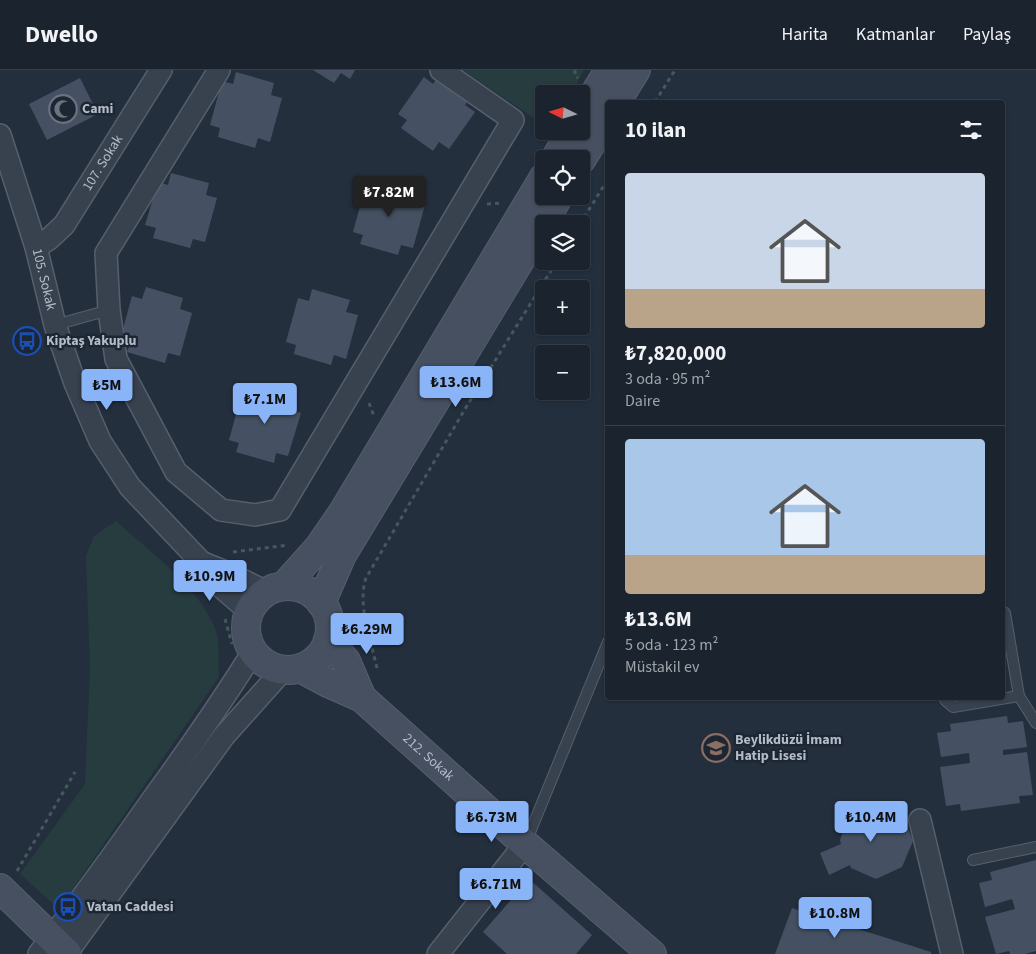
<!DOCTYPE html>
<html lang="tr">
<meta charset="utf-8">
<style>
body{margin:0;font-family:"Source Sans 3",sans-serif;background:#282f3a;color:#f1f3f6;height:100vh;display:flex;flex-direction:column;font-size:19px;white-space:nowrap}
*{box-sizing:border-box;margin:0}
p{font-size:16px;color:#a0a4aa}
.icon{flex:none;width:28px;height:28px;fill:none;stroke:currentColor;stroke-width:2;stroke-linecap:round;stroke-linejoin:round}
.map{position:relative;flex:1;overflow:hidden}
.drawer{position:absolute;left:605px;top:30px;width:400px;height:600px;display:flex;flex-direction:column;background:#1b232e;border-radius:5px;box-shadow:0 1px 4px #0004,0 0 0 1px #39404a}
.drawer>*{flex:none}
.needle{width:32px;rotate:275deg}
.buttons{position:absolute;left:535px;top:15px;display:grid;gap:10px}
.buttons a{display:grid;place-items:center;width:55px;height:55px;border-radius:5px;background:#1b232e;box-shadow:0 1px 4px #0004,0 0 0 1px #39404a;font-size:25px}
.price{position:absolute;translate:-50% -42px;padding:0 11px;border-radius:5px;background:#8ab4f8;color:#111;font-size:16px;line-height:32px;filter:drop-shadow(0 1px 2px #0008)}
.price::after{content:'';position:absolute;left:50%;top:30px;width:15px;height:11px;margin-left:-8px;background:inherit;clip-path:polygon(0 0,100% 0,50% 100%)}
.price.on{background:#222;color:#fff}
ul{padding:0;list-style:none}
li{display:grid;align-content:center;gap:10px;height:265px;padding:0 20px}
li+li{border-top:1px solid #39404a}
li span{display:grid;place-items:center;height:155px;border-radius:5px;color:#555}
li>.icon{margin-inline-start:auto}
span .icon{width:90px;height:90px;fill:#fffc;stroke-width:1}
li b{font-size:21px}
h2{display:flex;justify-content:space-between;align-items:center;height:60px;padding:0 20px;font-size:21px}
header{display:flex;align-items:center;gap:30px;box-sizing:border-box;height:70px;padding:0 25px;background:#1b232e;border-bottom:1px solid #39404a}
header strong{font-size:24px}
nav{display:flex;gap:28px;margin-inline-start:auto;font-size:18px}
.map>svg:first-child{display:block}
.green{fill:#263c3f}
.building{fill:#455162}
.lines{fill:none;stroke-linecap:round;stroke-linejoin:round}
.lane-casing{stroke:#565f6c;stroke-width:12}
.street-casing{stroke:#565f6c;stroke-width:24}
.secondary-casing{stroke:#565f6c;stroke-width:30}
.path{stroke:#44595c;stroke-width:3;stroke-dasharray:4 4;stroke-linecap:butt}
.lane{stroke:#38414e;stroke-width:10}
.street{stroke:#38414e;stroke-width:21}
.secondary{stroke:#465061;stroke-width:28}
.labels{text-anchor:middle;dominant-baseline:central;stroke-width:5;stroke-linejoin:round;paint-order:stroke}
.poi-label{font-size:14px;font-weight:bold;fill:#b4bcc9;stroke:#1d2633;text-anchor:start}
.street-label{font-size:14px;fill:#b4bcc9;stroke:#1d2633}
</style>
<header>
<strong>Dwello</strong>
<nav><a>Harita</a><a>Katmanlar</a><a>Paylaş</a></nav>
</header>
<div class="map">
<svg width="1036" height="884" viewBox="0 0 1036 884">
<rect width="100%" height="100%" fill="#242f3e"/>
<path class="green" d="M463 0H584L571 24H544V55Z
M116 451C149 481 201 518 216 561 220 573 218 594 219 607L59 839 20 804 85 714 90 598 86 486 94 466Z"/>
<path class="building" d="M313 0H355L350 9 341 3 334 13Z
M236 2 274 13 271 25 282 28 270 72 258 68 255 78 218 67 220 58 210 55 222 11 233 14Z
M440 3 472 25 465 35 475 42 449 79 439 72 433 81 401 58 407 50 398 44 424 7 433 14Z
M80 8 98 44 47 70 29 34Z
M171 103 209 113 206 125 217 128 205 172 193 169 190 178 153 168 156 158 145 155 158 112 168 115Z
M379 109 416 120 413 132 425 135 413 178 401 175 398 185 360 174 363 165 353 162 365 118 375 121Z
M146 217 183 228 180 239 192 243 180 286 168 283 165 293 127 282 130 273 120 270 132 226 142 229Z
M312 219 350 230 346 242 358 245 346 289 334 285 331 295 294 284 296 275 286 272 298 228 309 231Z
M255 317 292 328 289 340 301 343 288 386 276 383 274 393 236 382 239 373 229 370 241 326 251 329Z
M1007 646 1008 653 1023 651 1027 677 1003 680V685L1027 682 1033 725 1019 726 1020 733 961 741 960 734 946 736 940 697 970 693 969 683 941 687 937 663 951 661 950 654Z
M876 735 902 744 913 771 902 797 876 809 851 798 850 795 829 805 820 783 841 774 840 770 849 744Z
M1036 790V881L1025 884H1010L1009 881 996 884 985 847 1015 839 1012 829 985 837 979 813 992 810 990 802Z
M529 809 592 865 576 884H507L483 862Z
M792 838 931 882V884H775Z"/>
<g class="lines">
<defs>
<path id="lane" d="M55 255 109 240
M1002 541 1005 543 1019 626 1036 653
M945 628V630L953 637 1019 626
M526 772 608 572
M973 790 1036 777"/>
<g id="street">
<path d="M219 0 106 183 109 240 116 289 176 402 221 440 255 445 280 440 513 50 441 0"/>
<path id="s1" d="M0 65 36 177 55 255 75 313 100 371 130 417 202 493 221 517 249 541"/>
<path id="s2" d="M36 177 49 169 64 155 161 0"/>
<path d="M203 493 228 503 266 522"/>
<path d="M920 750 952 884"/>
<path d="M39 884C78 834 115 783 152 730 187 682 221 633 253 582"/>
<path d="M66 884 224 666 283 600"/>
<path d="M438 884 525 774"/>
</g>
<g id="secondary">
<path d="M616 32 636 0"/>
<path d="M581 46 609 0"/>
<path d="M555 89 572 61"/>
<path d="M581 90 608 47"/>
<circle cx="288" cy="558" r="42"/>
<path d="M284 516 319 477 343 442 544 107"/>
<path d="M321 533 342 485 559 126"/>
<path d="M328 570 346 591 362 628"/>
<path id="s3" d="M300 598 328 613 362 628 525 774 652 884"/>
<path d="M0 818 67 883"/>
</g>
</defs>
<use href="#lane" class="lane-casing"/>
<use href="#street" class="street-casing"/>
<use href="#secondary" class="secondary-casing"/>
<path class="path" d="M575 0V6L578 8
M655 32 675 0
M487 134 501 133
M580 154 608 109
M369 333 374 346
M233 482 288 475
M225 549 232 574
M377 598C371 571 357 534 366 508L465 339 557 191
M17 801 75 702"/>
<use href="#lane" class="lane"/>
<use href="#street" class="street"/>
<use href="#secondary" class="secondary"/>
</g>
<defs>
<symbol id="mosque-ring" viewBox="-11 -11 22 22"><circle r="9.5" fill="#1d2633" stroke="#6b7280" stroke-width="1.5"/><path d="M3.5-4.9A6 6 0 1 0 3.5 4.9A5 5 0 1 1 3.5-4.9Z" fill="#6b7280"/></symbol>
<symbol id="bus-ring" viewBox="-11 -11 22 22"><circle r="9.5" fill="#1d2633" stroke="#1a4fb4" stroke-width="1.5"/><path d="M-5-6H5V4H4V6H2V4H-2V6H-4V4H-5ZM-3.5-4V0h7V-4ZM-3.5 1.2v1.5H-2V1.2ZM2 1.2v1.5H3.5V1.2Z" fill="#1a4fb4"/></symbol>
<symbol id="school-ring" viewBox="-11 -11 22 22"><circle r="9.5" fill="#1d2633" stroke="#8d6e63" stroke-width="1.5"/><path d="M0-5L7-2L0 1L-7-2ZM-4 1L0 2.5L4 1V4Q0 6-4 4Z" fill="#8d6e63"/></symbol>
</defs>
<g fill-rule="evenodd">
<use href="#mosque-ring" x="47" y="23" width="32" height="32"/>
<use href="#bus-ring" x="11" y="255" width="32" height="32"/>
<use href="#school-ring" x="700" y="662" width="32" height="32"/>
<use href="#bus-ring" x="52" y="821" width="32" height="32"/>
</g>
<g class="labels">
<g class="poi-label">
<text x="82" y="39">Cami</text>
<text x="46" y="271">Kiptaş Yakuplu</text>
<text x="735" y="670">Beylikdüzü İmam<tspan x="735" dy="16">Hatip Lisesi</tspan></text>
<text x="87" y="837">Vatan Caddesi</text>
</g>
<g class="street-label">
<text stroke="none"><textPath href="#s2" startOffset="109">107. Sokak</textPath></text>
<text stroke="none"><textPath href="#s1" startOffset="151">105. Sokak</textPath></text>
<text stroke="none"><textPath href="#s3" startOffset="158">212. Sokak</textPath></text>
</g>
</g>
</svg>
<div class="buttons">
<a><svg class="needle" viewBox="-14 -14 28 28"><path d="M0-13l5 13h-10z" fill="#e53935"/><path d="M0 13l5-13h-10z" fill="#a0a4aa"/></svg></a>
<a><svg class="icon" aria-label="locate" viewBox="0 0 24 24"><circle cx="12" cy="12" r="6"/><path d="M12 2v4M12 18v4M2 12h4M18 12h4"/></svg></a>
<a><svg class="icon" aria-label="layers" viewBox="0 0 24 24"><path d="M12 4l9 5-9 5-9-5zM3 14l9 5 9-5"/></svg></a>
<a>+</a>
<a>−</a>
</div>
<b class="price on" style="left:389px;top:148px">₺7.82M</b>
<b class="price" style="left:456px;top:338px">₺13.6M</b>
<b class="price" style="left:107px;top:341px">₺5M</b>
<b class="price" style="left:265px;top:355px">₺7.1M</b>
<b class="price" style="left:210px;top:532px">₺10.9M</b>
<b class="price" style="left:367px;top:585px">₺6.29M</b>
<b class="price" style="left:492px;top:773px">₺6.73M</b>
<b class="price" style="left:871px;top:773px">₺10.4M</b>
<b class="price" style="left:496px;top:840px">₺6.71M</b>
<b class="price" style="left:835px;top:869px">₺10.8M</b>
<section class="drawer">
<h2>10 ilan<svg class="icon" aria-label="filters" viewBox="0 0 24 24"><path d="M4 7h16M4 17h16"/><circle cx="9" cy="7" r="2"/><circle cx="15" cy="17" r="2"/></svg></h2>
<ul>
<li><span style="background:linear-gradient(#c9d6e8 75%,#b9a48a 0)"><svg class="icon" aria-label="home" viewBox="0 0 24 24"><path d="M3 11l9-7 9 7M6 9v11h12V9"/></svg></span><div><b>₺7,820,000</b><p>3 oda · 95 m²</p><p>Daire</p></div></li>
<li><span style="background:linear-gradient(#a9c7e8 75%,#b9a48a 0)"><svg class="icon" aria-label="home" viewBox="0 0 24 24"><path d="M3 11l9-7 9 7M6 9v11h12V9"/></svg></span><div><b>₺13.6M</b><p>5 oda · 123 m²</p><p>Müstakil ev</p></div></li>
</ul>
</section>
</div>
